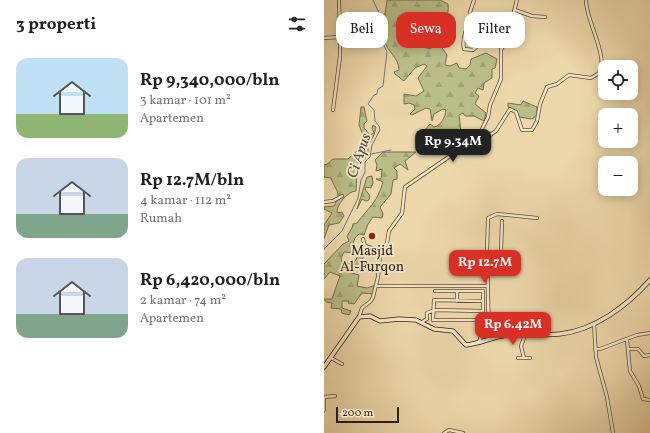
<!DOCTYPE html>
<html lang="id">
<meta charset="utf-8">
<style>
body{margin:0;font-family:Vollkorn,serif;background:#f2f2f2;color:#202124;height:100vh;display:flex;flex-direction:column;font-size:15px;white-space:nowrap}
*{box-sizing:border-box;margin:0}
p{font-size:13px;color:#757577}
.icon{flex:none;width:22px;height:22px;fill:none;stroke:currentColor;stroke-width:2;stroke-linecap:round;stroke-linejoin:round}
.map{position:relative;flex:1;overflow:hidden}
.drawer{display:flex;flex-direction:column;background:#fff;width:324px}
.drawer>*{flex:none}
.top-card{position:absolute;left:12px;top:12px;width:254px;height:36px;display:flex;gap:8px}
.tools{position:absolute;left:274px;top:60px;display:grid;gap:8px}
.tools a{display:grid;place-items:center;width:40px;height:40px;border-radius:8px;background:#fff;box-shadow:0 2px 10px #0003;font-size:20px}
.scale{position:absolute;left:12px;bottom:10px;width:63px;box-sizing:border-box;padding-left:4px;border:2px solid #311e0e;border-top:0;font-size:11px;line-height:14px;white-space:nowrap;color:#311e0e;-webkit-text-stroke:3px #f3e6c8;paint-order:stroke}
.price{position:absolute;translate:-50% -34px;padding:0 9px;border-radius:8px;background:#d93025;color:#fff;font-size:13px;line-height:26px;filter:drop-shadow(0 1px 2px #0008)}
.price::after{content:'';position:absolute;left:50%;top:24px;width:12px;height:9px;margin-left:-6px;background:inherit;clip-path:polygon(0 0,100% 0,50% 100%)}
.price.selected{background:#222;color:#fff}
ul{padding:0;list-style:none}
li{display:flex;align-items:center;gap:12px;height:100px;padding:0 16px}
li span{display:grid;place-items:center;flex:none;width:112px;height:80px;border-radius:12px;color:#555}
li>.icon{margin-inline-start:auto}
span .icon{width:48px;height:48px;fill:#fffc;stroke-width:1}
li b{font-size:17px}
h2{display:flex;justify-content:space-between;align-items:center;height:48px;padding:0 16px;font-size:17px}
.tag{padding:0 14px;border-radius:12px;background:#fff;box-shadow:0 2px 10px #0003;font-size:14px;line-height:36px}
.tag.selected{background:#d93025;color:#fff}
main{display:flex;flex:1;min-height:0}
.map>svg:first-child{display:block}
.forest{fill:url(#forest-firs);stroke:#756e4b;fill-rule:evenodd}
.lines{fill:none;stroke-linecap:round;stroke-linejoin:round}
.stream{stroke:#747973;stroke-width:1}
.street-casing{stroke:#604c35;stroke-width:4}
.secondary-casing{stroke:#311e0e;stroke-width:5}
.street{stroke:#f3e6c8;stroke-width:2.5}
.secondary{stroke:#f3e6c8;stroke-width:3.5}
.poi-dot{fill:#8f2418;stroke:#f3e6c8;stroke-width:1.5}
.labels{text-anchor:middle;dominant-baseline:central;stroke-width:4;stroke-linejoin:round;paint-order:stroke}
.poi-label{font-size:14px;fill:#311e0e;stroke:#f3e6c8}
.water-label{font-size:15px;font-style:italic;fill:#524c40;stroke:#f3e6c8}
</style>
<main>
<section class="drawer">
<h2>3 properti<svg class="icon" aria-label="filters" viewBox="0 0 24 24"><path d="M4 7h16M4 17h16"/><circle cx="9" cy="7" r="2"/><circle cx="15" cy="17" r="2"/></svg></h2>
<ul>
<li><span style="background:linear-gradient(#bfe0f5 70%,#8fb573 0)"><svg class="icon" aria-label="home" viewBox="0 0 24 24"><path d="M3 11l9-7 9 7M6 9v11h12V9"/></svg></span><div><b>Rp 9,340,000/bln</b><p>3 kamar · 101 m²</p><p>Apartemen</p></div></li>
<li><span style="background:linear-gradient(#c9d6e8 70%,#7fa58c 0)"><svg class="icon" aria-label="home" viewBox="0 0 24 24"><path d="M3 11l9-7 9 7M6 9v11h12V9"/></svg></span><div><b>Rp 12.7M/bln</b><p>4 kamar · 112 m²</p><p>Rumah</p></div></li>
<li><span style="background:linear-gradient(#c9d6e8 70%,#7fa58c 0)"><svg class="icon" aria-label="home" viewBox="0 0 24 24"><path d="M3 11l9-7 9 7M6 9v11h12V9"/></svg></span><div><b>Rp 6,420,000/bln</b><p>2 kamar · 74 m²</p><p>Apartemen</p></div></li>
</ul>
</section>
<div class="map">
<svg width="326" height="433" viewBox="0 0 326 433">
<defs>
<pattern id="forest-firs" width="22" height="20" patternUnits="userSpaceOnUse"><rect width="22" height="20" fill="#b9be88"/><path d="M5 1l3.5 6h-7zM16 11l3.5 6h-7z" fill="#a0a374"/></pattern>
</defs>
<rect width="100%" height="100%" fill="#edd8ab"/>
<filter id="stains"><feTurbulence type="fractalNoise" baseFrequency=".005" numOctaves="4"/><feColorMatrix values="0 0 0 0 .2 0 0 0 0 .09 0 0 0 0 .02 0 0 0 .5 -.17"/></filter>
<radialGradient id="worn" r=".72"><stop offset=".6" stop-color="#630" stop-opacity="0"/><stop offset="1" stop-color="#630" stop-opacity=".3"/></radialGradient>
<path class="forest" d="M63 0H116L124 4C126 18 117 22 112 34 103 35 101 38 99 47L106 49 114 42 123 55 121 65 126 66 133 63 135 68 142 69 146 65 147 59 162 53 173 59 171 68 168 69V78L160 83 159 90 154 88 151 93 155 96 151 104 162 113 160 121 150 116H141L139 113 135 115 137 132 128 142 111 131 104 135 101 140 96 136 106 124 110 127C118 125 121 117 122 110L119 109 110 114 108 121 106 109 102 108 88 115 86 114 91 109 90 105 85 103 80 104V94L92 96 100 91 94 78 103 66 100 64 91 68 80 81 71 74 70 72 75 70C75 58 63 51 60 40 57 31 62 11 63 0Z
M199 101 213 107V115L208 119 195 117 192 111 184 107V103L197 105Z
M37 107H40L43 121 40 124V128L46 135 50 133 48 128 49 125 52 127 50 135 44 146V155L37 163 33 172 32 191C24 191 12 205 13 213L18 212 20 216 15 223 5 225 0 239V225L8 213 0 209V207L10 206C18 192 12 192 7 178L0 177V164L2 165 9 159H24L34 150 39 135 35 125Z
M59 152H92L81 161 84 170 76 164 70 168 73 171V179L69 180 67 194 56 207 59 214 58 218 49 217 44 224 40 235 35 234 31 238 28 246 41 252 36 266 29 265 25 267 21 264 20 268 24 272 35 275 33 286 43 288 52 285 49 294 38 293 30 304 24 303 25 301H18V308L27 311 25 315 18 313 17 309 7 308 8 303 2 302 0 299H8L16 276 6 272 0 279V264L19 244 25 241 23 236 28 228 29 224 33 223C45 207 53 203 59 182L52 179H57L58 169 52 171 53 165 51 160ZM20 252 31 253 34 255 32 260 27 264 18 262 17 258Z
M48 176 49 183 47 188 42 187 41 189 46 196 45 200 42 201 38 199 33 209C36 198 40 188 43 177Z"/>
<g class="lines">
<path class="stream" d="M47 154 67 150
M0 249 18 231 34 198 37 180 41 172V162L46 157 48 145 56 130 55 126 51 121 50 110 44 104 50 95 53 94 54 89 59 86 63 52 56 37 58 30 56 15 49 0"/>
<defs>
<path id="street" d="M150 0 146 12 148 19C142 26 138 40 140 49L149 50 170 31 174 32 172 41 177 48
M191 10 208 16 221 17
M0 38 16 37 15 0
M9 110 16 56V37
M154 143 172 131 186 109 192 112 198 130H208L213 121 216 104 223 87 233 84 245 75 267 78 277 72C282 51 262 20 262 0
M123 146 129 154
M0 202 9 201 18 196
M39 239 41 246 58 251
M163 255 177 252 178 221
M37 267 55 269
M52 286H163
M111 291H159V330L155 342
M133 301V291
M35 317 38 308 47 301 49 297 54 277 56 255 63 243 65 231 78 213 81 187 132 152 140 148 148 149 154 143 158 129 164 117 166 105 177 79V50L187 32 188 19 193 0
M159 320H109L110 300 159 301
M98 322 103 319V313L110 310 159 311
M270 324 272 357 283 397 289 433
M165 339 163 250 164 218 173 214 213 218
M303 340 306 371 315 386 319 399 326 400
M271 349H276L313 335 326 333
M304 349H314L320 356 326 355
M7 358 18 364
M194 358H206
M200 358 197 346 201 335
M0 397 11 396
M0 410V397
M120 433 125 430 139 433"/>
<path id="secondary" d="M0 367 35 317 46 316 56 321 75 319 92 320 110 329 129 331 142 345C154 344 166 338 178 336 197 333 216 336 236 334 271 330 303 306 326 280"/>
</defs>
<use href="#street" class="street-casing"/>
<use href="#secondary" class="secondary-casing"/>
<use href="#street" class="street"/>
<use href="#secondary" class="secondary"/>
</g>
<circle class="poi-dot" cx="48" cy="236" r="4"/>
<g class="labels">
<g class="poi-label">
<text x="48" y="251">Masjid<tspan x="48" dy="16">Al-Furqon</tspan></text>
</g>
<g class="water-label">
<text transform="translate(36 156) rotate(-71)">Ci Apus</text>
</g>
</g>
<rect width="100%" height="100%" filter="url(#stains)"/>
<rect width="100%" height="100%" fill="url(#worn)"/>
</svg>
<div class="tools">
<a><svg class="icon" aria-label="locate" viewBox="0 0 24 24"><circle cx="12" cy="12" r="6"/><path d="M12 2v4M12 18v4M2 12h4M18 12h4"/></svg></a>
<a>+</a>
<a>−</a>
</div>
<div class="scale">200 m</div>
<b class="price selected" style="left:129px;top:163px">Rp 9.34M</b>
<b class="price" style="left:161px;top:284px">Rp 12.7M</b>
<b class="price" style="left:189px;top:346px">Rp 6.42M</b>
<div class="top-card">
<a class="tag">Beli</a>
<a class="tag selected">Sewa</a>
<a class="tag">Filter</a>
</div>
</div>
</main>
